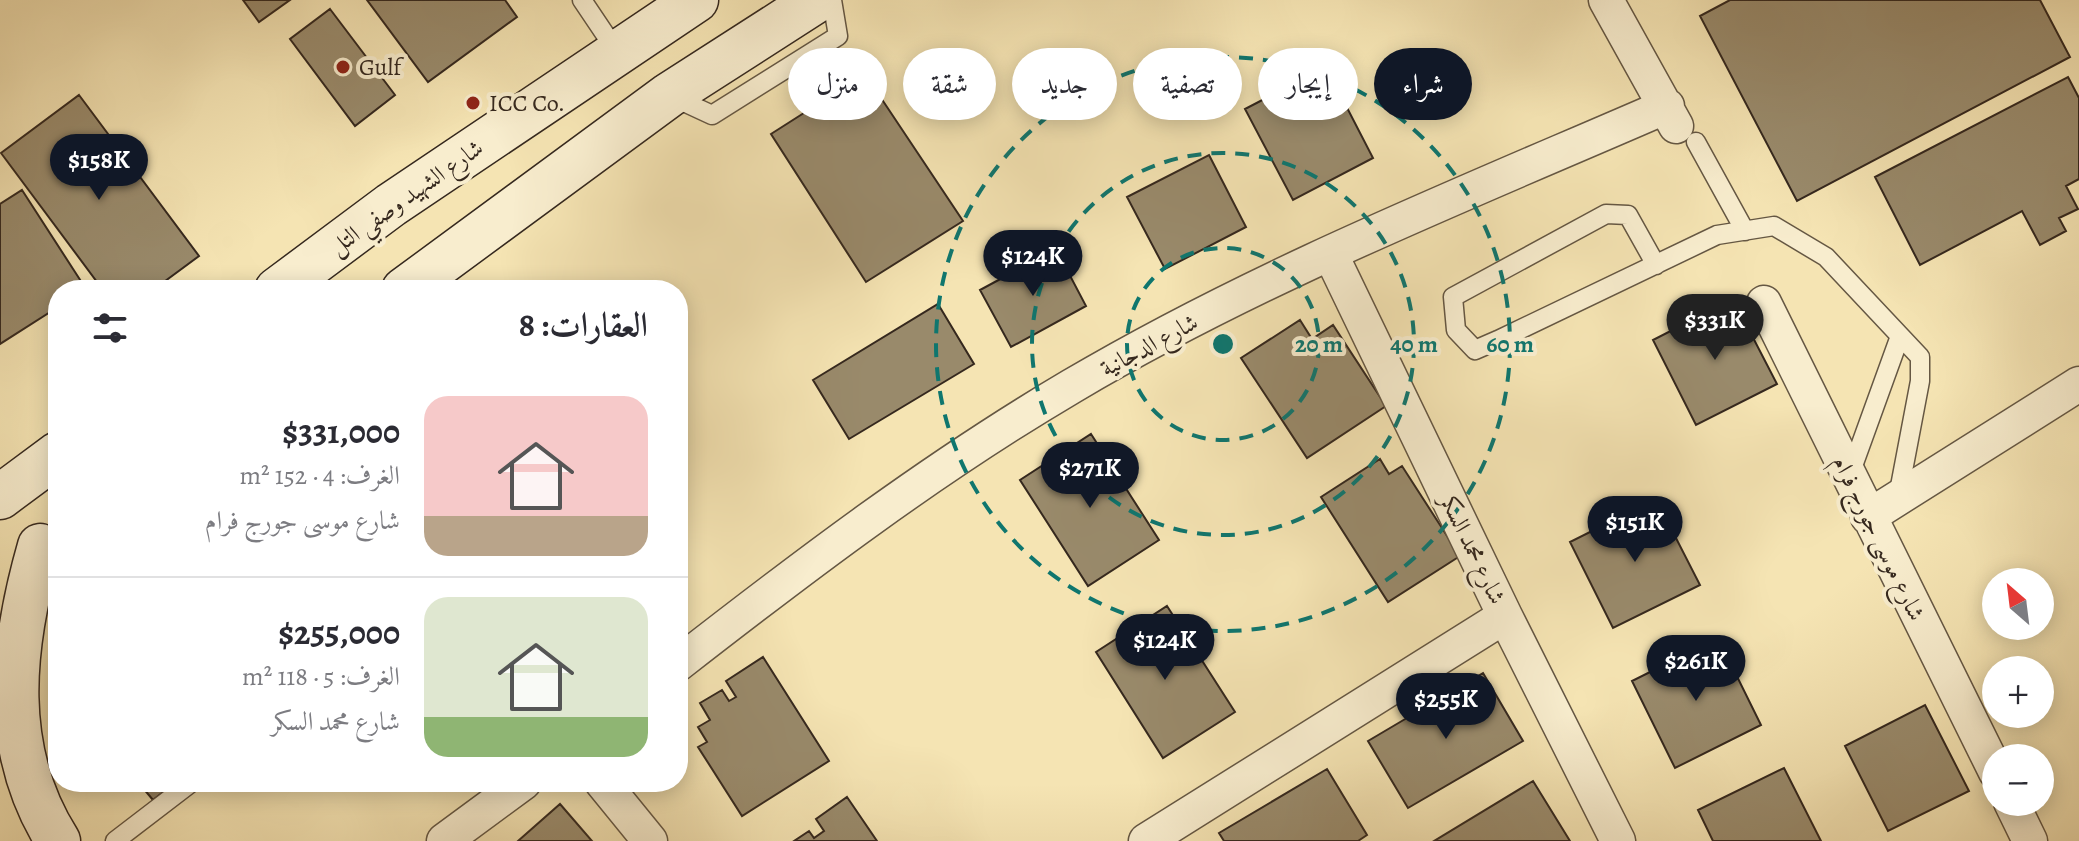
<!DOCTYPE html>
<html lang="ar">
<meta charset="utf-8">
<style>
body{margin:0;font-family:Alegreya,Amiri,serif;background:#f2f2f3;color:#2b2b33;direction:rtl;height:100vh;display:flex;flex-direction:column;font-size:30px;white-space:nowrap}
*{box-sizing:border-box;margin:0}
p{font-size:26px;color:#7c7c81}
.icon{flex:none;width:44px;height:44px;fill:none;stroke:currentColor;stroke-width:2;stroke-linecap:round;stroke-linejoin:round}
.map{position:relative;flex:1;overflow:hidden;direction:ltr}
.panel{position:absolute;left:48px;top:280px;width:640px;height:512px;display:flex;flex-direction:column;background:#fff;border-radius:32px;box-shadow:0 4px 20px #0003;direction:rtl}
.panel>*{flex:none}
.banner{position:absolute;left:712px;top:48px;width:760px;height:72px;direction:rtl;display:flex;gap:16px}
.needle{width:52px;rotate:332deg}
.buttons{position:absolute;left:1982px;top:568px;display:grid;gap:16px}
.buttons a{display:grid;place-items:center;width:72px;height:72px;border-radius:50%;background:#fff;box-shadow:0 4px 20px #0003;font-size:40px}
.price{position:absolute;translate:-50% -68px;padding:0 18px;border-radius:28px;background:#111827;color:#fff;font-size:26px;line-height:52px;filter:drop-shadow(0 2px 4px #0008)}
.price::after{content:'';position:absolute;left:50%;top:48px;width:24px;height:18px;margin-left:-12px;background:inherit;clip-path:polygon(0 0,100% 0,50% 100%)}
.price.current{background:#222;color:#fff}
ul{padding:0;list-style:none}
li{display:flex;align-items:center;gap:24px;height:200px;padding:0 40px}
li+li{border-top:2px solid #e1e1e2}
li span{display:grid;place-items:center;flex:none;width:224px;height:160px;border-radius:24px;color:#555}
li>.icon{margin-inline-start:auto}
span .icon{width:96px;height:96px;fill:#fffc;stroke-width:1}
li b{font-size:34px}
h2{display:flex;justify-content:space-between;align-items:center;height:96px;padding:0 40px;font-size:34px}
.tag{padding:0 28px;border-radius:36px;background:#fff;box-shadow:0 4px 20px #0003;font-size:28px;line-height:72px}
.tag.current{background:#111827;color:#fff}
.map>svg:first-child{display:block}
.building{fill:#998a6b;stroke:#35281e;stroke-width:2}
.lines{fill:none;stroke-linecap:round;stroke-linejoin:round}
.lane-casing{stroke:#655743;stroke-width:21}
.street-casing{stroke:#655743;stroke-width:37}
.secondary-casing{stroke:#35281e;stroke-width:47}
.lane{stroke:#f8edce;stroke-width:18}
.street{stroke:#f8edce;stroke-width:34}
.secondary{stroke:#f8edce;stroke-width:44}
.ring{fill:none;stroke:#0f766e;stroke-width:4;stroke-dasharray:14 10}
.poi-dot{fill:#8f2418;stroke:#f8edce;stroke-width:3}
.labels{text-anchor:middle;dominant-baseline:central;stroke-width:8;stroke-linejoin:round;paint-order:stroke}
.poi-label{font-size:24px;fill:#35281e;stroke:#f8edce;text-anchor:start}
.street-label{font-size:24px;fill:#35281e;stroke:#f8edce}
.centre{fill:#0f766e;stroke:#f8edce;stroke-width:4}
.ring-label{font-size:24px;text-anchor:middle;font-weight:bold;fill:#0f766e;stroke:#f8edce;stroke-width:8;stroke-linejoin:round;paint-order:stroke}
</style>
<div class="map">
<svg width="2079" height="841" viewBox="0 0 2079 841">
<rect width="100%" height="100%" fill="#f5e4b3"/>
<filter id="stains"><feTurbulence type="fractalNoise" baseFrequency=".0025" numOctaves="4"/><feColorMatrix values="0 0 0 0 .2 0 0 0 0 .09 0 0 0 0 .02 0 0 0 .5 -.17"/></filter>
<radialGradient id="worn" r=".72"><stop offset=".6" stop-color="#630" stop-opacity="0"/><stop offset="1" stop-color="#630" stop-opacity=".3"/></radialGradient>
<path class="building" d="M243 0H290L259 22Z
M367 0H505L517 17 428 82Z
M1730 0H2040L2070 57 1797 201 1700 16Z
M330 9 395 95 355 126 290 39Z
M1326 67 1373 158 1293 200 1245 109Z
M865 74 963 221 866 282 771 134Z
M2068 77 2079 98V179L2066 186 2078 209 2059 218 2066 231 2040 245 2022 211 1920 265 1875 177Z
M79 95 199 256 153 290H103L1 153Z
M1209 155 1246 227 1165 269 1127 197Z
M22 190 86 289 58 290V307L0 344V204Z
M1056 249 1086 306 1011 347 980 290Z
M1733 299 1777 384 1696 425 1653 340Z
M938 304 974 364 849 439 813 380Z
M1300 320 1312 339 1333 325 1386 406 1307 458 1241 358Z
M1091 434 1159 540 1088 586 1020 480Z
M1380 459 1389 474 1402 466 1460 556 1388 602 1321 497Z
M1656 499 1700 585 1613 628 1570 542Z
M1167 606 1235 712 1163 758 1096 652Z
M1718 638 1761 725 1675 768 1632 681Z
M763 657 829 761 742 816 698 747 707 742 698 727 710 720 700 703 722 690 729 701 736 697 726 681Z
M1483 673 1523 741 1408 808 1368 741Z
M1925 705 1969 791 1888 831 1845 746Z
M1784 768 1821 841H1713L1698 810Z
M1327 769 1367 835 1358 841H1224L1219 833Z
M1533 781 1570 841H1434Z
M138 782H176L153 800Z
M847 797 877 841H794L809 831 814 838 824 831 816 819Z
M560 804 592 841H518Z"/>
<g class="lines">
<defs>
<path id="lane" d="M582 0 617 52
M671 96 712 115 838 36 832 0
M1696 142 1745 231
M1656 265 1628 215 1606 214 1453 297 1456 330 1475 350 1498 340 1717 235 1774 226 1826 257 1920 357V381L1898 497
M1849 477 1900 336
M115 841 192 782"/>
<path id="street" d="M1606 0 1676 126
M1331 255 1505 616 1618 841
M1764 303 1996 772
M1868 517 2079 384
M678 664C805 565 933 468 1072 386 1260 275 1467 193 1667 106
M602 782 650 841
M2011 802 2030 841
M444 841 524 782
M1146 841 1505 616"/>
<path id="secondary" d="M277 290 391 205 696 0
M404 290 669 95 817 0
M0 497 58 454
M40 546C11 647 0 750 58 841"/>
</defs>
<use href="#lane" class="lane-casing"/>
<use href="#street" class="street-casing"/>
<use href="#secondary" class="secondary-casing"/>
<use href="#lane" class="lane"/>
<use href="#street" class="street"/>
<use href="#secondary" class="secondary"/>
</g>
<g class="ring">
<circle cx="1223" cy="344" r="96"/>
<circle cx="1223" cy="344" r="191"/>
<circle cx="1223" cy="344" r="287"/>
</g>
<g class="poi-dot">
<circle cx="343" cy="67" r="8"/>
<circle cx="473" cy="103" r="8"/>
</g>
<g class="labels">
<g class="poi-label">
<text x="359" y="67">Gulf</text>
<text x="489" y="103">ICC Co.</text>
</g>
<g class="street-label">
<text transform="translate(406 197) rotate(-35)">شارع الشهيد وصفي التل</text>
<text transform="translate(1149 345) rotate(-28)">شارع الدجانية</text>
<text transform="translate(1879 538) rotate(64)">شارع موسى جورج فرام</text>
<text transform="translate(1473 549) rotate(64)">شارع محمد السكر</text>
</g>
</g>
<circle cx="1223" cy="344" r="12" class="centre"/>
<g class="ring-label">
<text x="1319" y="352">20 m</text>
<text x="1414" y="352">40 m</text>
<text x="1510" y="352">60 m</text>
</g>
<rect width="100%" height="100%" filter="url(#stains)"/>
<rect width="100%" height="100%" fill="url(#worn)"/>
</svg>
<div class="buttons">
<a><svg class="needle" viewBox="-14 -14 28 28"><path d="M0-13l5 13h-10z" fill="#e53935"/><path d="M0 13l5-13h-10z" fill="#7c7c81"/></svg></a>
<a>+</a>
<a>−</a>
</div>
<b class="price" style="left:99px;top:202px">$158K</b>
<b class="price" style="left:1033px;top:298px">$124K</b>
<b class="price current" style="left:1715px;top:362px">$331K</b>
<b class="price" style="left:1090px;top:510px">$271K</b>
<b class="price" style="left:1635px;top:564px">$151K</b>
<b class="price" style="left:1165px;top:682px">$124K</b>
<b class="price" style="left:1696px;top:703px">$261K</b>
<b class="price" style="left:1446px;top:741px">$255K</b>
<div class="banner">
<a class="tag current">شراء</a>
<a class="tag">إيجار</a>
<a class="tag">تصفية</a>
<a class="tag">جديد</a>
<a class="tag">شقة</a>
<a class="tag">منزل</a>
</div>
<section class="panel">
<h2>العقارات: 8<svg class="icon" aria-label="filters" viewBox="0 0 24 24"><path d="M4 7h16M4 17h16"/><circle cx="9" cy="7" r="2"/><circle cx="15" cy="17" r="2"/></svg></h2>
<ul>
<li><span style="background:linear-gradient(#f6c9c9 75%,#b9a48a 0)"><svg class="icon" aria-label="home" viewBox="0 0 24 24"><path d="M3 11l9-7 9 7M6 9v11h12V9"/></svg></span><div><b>$331,000</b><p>الغرف: 4 · 152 m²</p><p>شارع موسى جورج فرام</p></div></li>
<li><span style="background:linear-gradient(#dfe7d0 75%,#8fb573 0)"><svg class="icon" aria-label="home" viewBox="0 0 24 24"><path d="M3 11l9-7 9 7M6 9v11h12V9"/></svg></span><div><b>$255,000</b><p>الغرف: 5 · 118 m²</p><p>شارع محمد السكر</p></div></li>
</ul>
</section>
</div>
